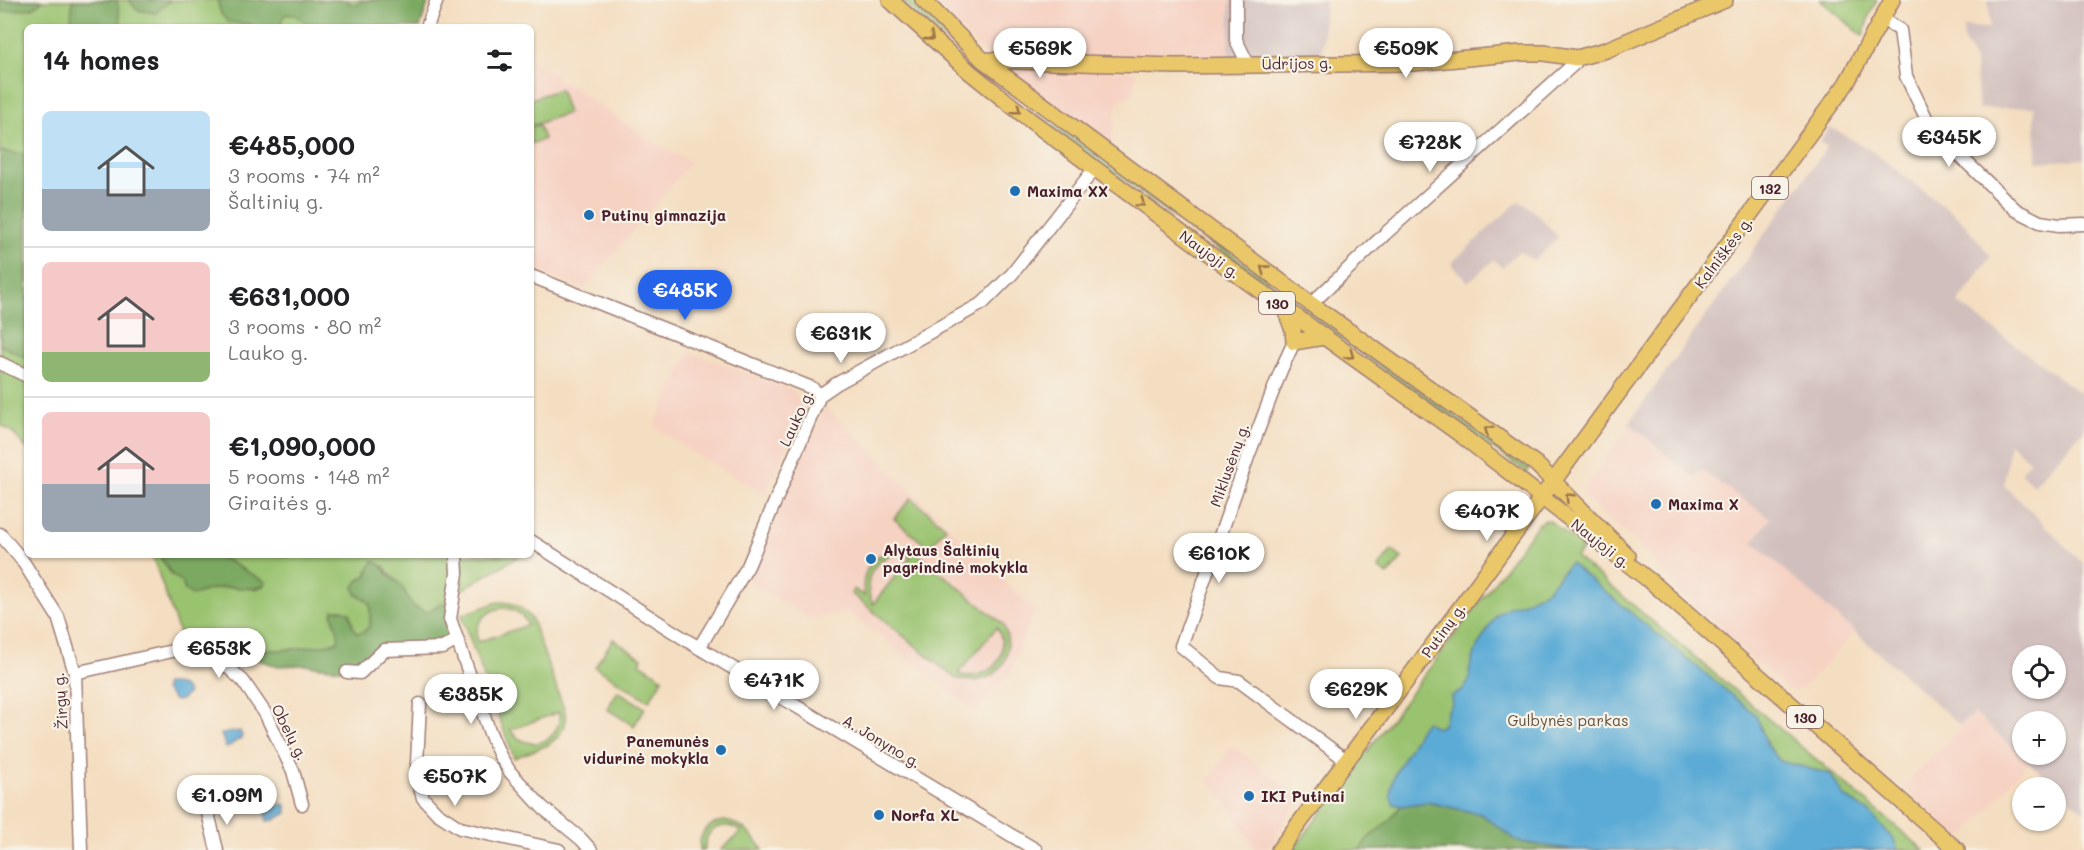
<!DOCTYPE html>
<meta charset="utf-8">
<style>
body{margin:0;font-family:Mali,sans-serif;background:#f2f2f2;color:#202124;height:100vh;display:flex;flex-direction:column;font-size:22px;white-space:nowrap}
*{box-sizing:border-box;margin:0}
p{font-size:20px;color:#757577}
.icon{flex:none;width:33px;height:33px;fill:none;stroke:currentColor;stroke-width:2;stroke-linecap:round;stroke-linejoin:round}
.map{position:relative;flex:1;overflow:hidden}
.drawer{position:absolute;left:24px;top:24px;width:510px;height:534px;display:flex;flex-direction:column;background:#fff;border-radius:9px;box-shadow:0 2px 4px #0004}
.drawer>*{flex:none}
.fabs{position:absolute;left:2012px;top:645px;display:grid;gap:12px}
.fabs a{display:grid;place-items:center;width:54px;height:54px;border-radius:50%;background:#fff;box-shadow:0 2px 4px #0004;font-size:30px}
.price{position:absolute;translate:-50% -51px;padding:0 14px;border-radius:21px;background:#fff;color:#222;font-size:20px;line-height:39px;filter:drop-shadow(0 2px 3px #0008)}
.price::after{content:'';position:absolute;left:50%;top:36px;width:18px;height:14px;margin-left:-9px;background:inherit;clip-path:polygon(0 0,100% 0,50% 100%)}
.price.on{background:#2563eb;color:#fff}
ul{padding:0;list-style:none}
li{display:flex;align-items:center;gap:18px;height:150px;padding:0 18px}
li+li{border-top:2px solid #e0e0e0}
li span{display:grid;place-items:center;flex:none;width:168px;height:120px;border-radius:9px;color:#555}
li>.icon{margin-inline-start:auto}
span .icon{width:72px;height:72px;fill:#fffc;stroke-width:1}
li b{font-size:26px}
h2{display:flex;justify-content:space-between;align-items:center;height:72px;padding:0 18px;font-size:26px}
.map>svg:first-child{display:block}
.built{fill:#f6d2c3}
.industrial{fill:#d1bfbd;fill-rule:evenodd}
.green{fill:#9ac370;stroke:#72714e;stroke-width:1.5;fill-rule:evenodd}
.forest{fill:#7ba962;stroke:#626446;stroke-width:1.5}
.water{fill:#5babd6;stroke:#526580;stroke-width:1.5}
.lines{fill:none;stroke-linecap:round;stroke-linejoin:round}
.minor-casing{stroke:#9f7e76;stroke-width:15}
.major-casing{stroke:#9f7e76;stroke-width:18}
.minor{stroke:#fff;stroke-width:12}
.major{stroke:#eac769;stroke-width:15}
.oneway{stroke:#9a734a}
.poi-dot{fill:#1f6fb2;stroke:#f7f3e8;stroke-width:2}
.labels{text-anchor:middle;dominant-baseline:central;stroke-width:4.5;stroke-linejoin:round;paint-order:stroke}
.shield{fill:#f7f3e8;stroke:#7e5f64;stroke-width:1.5}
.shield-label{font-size:14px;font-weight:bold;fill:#4a1f2b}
.street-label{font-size:15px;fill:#4a1f2b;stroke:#f7f3e8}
.poi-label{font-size:15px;font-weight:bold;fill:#4a1f2b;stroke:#f7f3e8;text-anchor:start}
.park-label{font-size:15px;fill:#625040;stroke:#f7f3e8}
</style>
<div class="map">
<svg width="2084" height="850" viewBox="0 0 2084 850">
<rect width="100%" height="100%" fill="#f7f3e8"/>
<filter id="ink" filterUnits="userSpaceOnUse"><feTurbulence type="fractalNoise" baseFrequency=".0167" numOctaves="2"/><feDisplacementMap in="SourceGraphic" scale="12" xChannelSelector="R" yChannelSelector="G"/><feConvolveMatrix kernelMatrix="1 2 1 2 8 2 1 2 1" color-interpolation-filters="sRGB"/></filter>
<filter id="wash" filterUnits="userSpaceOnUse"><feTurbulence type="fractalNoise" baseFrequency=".008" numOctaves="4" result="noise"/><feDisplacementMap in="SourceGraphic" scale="24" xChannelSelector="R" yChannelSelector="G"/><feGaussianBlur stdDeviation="1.35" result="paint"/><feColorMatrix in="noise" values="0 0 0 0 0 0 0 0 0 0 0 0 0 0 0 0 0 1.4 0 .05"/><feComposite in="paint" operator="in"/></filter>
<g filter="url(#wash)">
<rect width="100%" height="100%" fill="#f4dec1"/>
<path class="built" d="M931 0H1230L1229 61 986 54Z
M531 59 661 147 691 162 584 289 531 268Z
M1011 68 1137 71 1133 95 1118 100 1110 149 1010 71Z
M689 352 794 390 803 408 766 494 691 452 654 426Z
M825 406 1034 610 1011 673 975 712 848 612 809 619 748 581Z
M1629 423 1693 477 1701 469 1771 519 1753 542 1856 632 1805 686 1796 690 1787 689 1684 599 1662 570 1636 543 1581 494Z
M1974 712 2029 762 1967 834 1962 836H1956L1902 787Z
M1232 746 1301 798 1283 823 1276 837 1267 850H1255L1234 813 1208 781Z"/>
<path class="industrial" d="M1230 0H1325L1322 58 1229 61Z
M1988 0H2084V159L2037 162 2034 107 1979 109 1975 61 1963 39 1964 27 1990 28Z
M1830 127 1872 151 1960 219 1991 256 1958 303 2084 396V430L2034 485 2020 473 2030 462 2010 443 2004 485 2084 564V812L1974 713 1960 725 1753 542 1770 518 1701 470 1693 477 1629 423 1827 147 1820 142ZM2022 656H2055V688H2022ZM2022 722H2055V754H2022Z
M1519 201 1534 211 1558 237 1534 261 1519 251 1502 268 1494 260 1468 282 1451 263Z"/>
<path class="green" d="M0 0H429L420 27H27V370L0 357Z
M901 0H912L964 53 963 55Z
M1820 0H1877L1869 16 1863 36Z
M560 89 568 113 531 126V99Z
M1025 108 1066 132 1315 315 1529 469 1526 472 1313 319Z
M539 125 544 139 531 144V127Z
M0 369 27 381V449L12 432 0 424Z
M911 498 946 527 929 548 894 519Z
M1545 520 1550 521 1583 548 1576 557 1924 850H1293L1538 524Z
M898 549 917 553 1003 624C1019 661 992 690 955 678L851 593 854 589 864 596C860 571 872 553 898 549ZM893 554 911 556 873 604C862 582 871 562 893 554ZM997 627C1013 656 989 683 958 674Z
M1392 550 1402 558 1388 575 1378 568Z
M152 555H159L172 575 182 582 185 590 199 593 208 590 226 587 256 589 265 582 217 555H521L449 597 447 605 434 607 428 612C408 608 410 599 400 585 395 578 388 574 384 566L368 569 366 576 358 581 356 594 365 599 370 604V625L364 632 357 633 353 627 350 613 332 614 340 634 338 641C317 649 289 650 266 650 254 650 239 641 228 647L179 633Z
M498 602C514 602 523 607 532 620L565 712V720L563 729 558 737 548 745 514 758 461 615ZM501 608C514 608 522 613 528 625L478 642C474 625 483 612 501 608ZM559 712C562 743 528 754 510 730Z
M613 639 642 658 640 663 663 678 649 701 595 667Z
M618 691 645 708 634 726 607 709Z
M724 821C745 824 751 835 763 850H721L741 832C726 819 703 828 705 850H700C698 833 709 823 724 821Z"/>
<path class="forest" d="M0 0H43L33 8 0 12Z
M72 0H117L121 25 135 27H71Z
M129 0H171L155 13 137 10Z
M217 0H347L350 4 357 5 363 0H429L420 27H366L362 24H309L293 14H286L282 19 280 27H252L249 24 228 22 221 14Z
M0 151 27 155V358L0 345Z
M159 555H217L266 582 265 585C253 592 239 586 226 587 214 587 203 592 192 595L185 590 182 582 172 575Z
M373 561C385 566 383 569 391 577 393 579 396 580 399 583 411 596 406 608 428 612L441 603 447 605 452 637 442 644 385 647 355 671 305 665 277 666 232 651 228 647C238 641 253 649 265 650 286 651 309 647 331 644L338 642C341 630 331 621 333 610H342L350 613 353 627 357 633 364 632 370 625V604L365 599 356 594 354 587 358 581 366 576Z
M1427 802 1481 814 1519 842 1575 850H1360L1367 839 1388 822 1401 806Z"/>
<path class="water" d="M1570 563 1756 715 1767 745 1780 761 1830 774 1845 797 1869 812 1894 840 1898 850H1575L1519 842 1481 814 1427 802 1401 806 1394 804C1382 787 1405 757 1413 742 1418 734 1419 727 1426 721L1437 728 1443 725 1446 714 1452 704 1451 696 1462 691 1467 684 1470 678 1469 671 1477 647 1497 614 1510 606 1522 603 1547 590Z
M165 684C174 684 183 683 188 693L181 700 175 701 165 690Z
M240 731 242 736 241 738 226 748 221 734Z
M282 804 286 805 287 813 274 820 267 821 266 813 268 810Z"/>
</g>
<g filter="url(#ink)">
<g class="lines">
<defs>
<path id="minor" d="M1236 0V40L1248 64
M1882 19 1900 30 1906 76 1931 128 2016 210 2040 222 2059 225 2084 224
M427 27 437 0
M531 276 812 388 820 395
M1311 304 1385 234 1575 63 1577 58
M1294 342 1281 370 1249 454 1181 646 1220 678 1239 681 1346 760
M0 363 27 376
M0 534 22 560 58 617 75 673 81 850
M531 541 691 643 1036 850
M456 555 457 573 450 619 490 733 500 756 510 772 542 807 581 839 591 850
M699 648 748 566 820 395 836 384 983 303 1012 274 1095 168
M347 672 360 673 384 650 443 648 457 640
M75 673 177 650 199 649 218 658 243 681 265 713 293 771 302 804
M420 704 417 763 418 781 423 798 437 813 460 828 559 850
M207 809 217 850"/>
<path id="major" d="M890 0 971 73 1026 117 1227 267 1461 435 1654 584 1957 850
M923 0 983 60 1311 304 1536 464 1628 556
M983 60 1175 66 1414 63 1521 53H1544L1577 58 1606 50 1725 0
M1285 309 1293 330 1294 342 1324 337
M1279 850 1390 703 1846 84 1892 0"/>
</defs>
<use href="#minor" class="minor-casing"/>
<use href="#major" class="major-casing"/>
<use href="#minor" class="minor"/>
<use href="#major" class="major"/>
</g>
<defs><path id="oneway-chevron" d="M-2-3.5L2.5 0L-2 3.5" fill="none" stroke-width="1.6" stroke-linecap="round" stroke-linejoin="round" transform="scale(1.5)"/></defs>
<g class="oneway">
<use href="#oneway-chevron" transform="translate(930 37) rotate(41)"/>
<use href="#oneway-chevron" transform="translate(1017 110) rotate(39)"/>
<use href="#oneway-chevron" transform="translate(1141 203) rotate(37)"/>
<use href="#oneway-chevron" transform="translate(1264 269) rotate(-144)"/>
<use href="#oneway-chevron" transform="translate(1350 355) rotate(36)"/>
<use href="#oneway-chevron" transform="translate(1488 430) rotate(-144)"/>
<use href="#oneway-chevron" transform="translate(1569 497) rotate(-136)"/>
</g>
</g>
<g class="poi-dot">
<circle cx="1015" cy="191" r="6"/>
<circle cx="589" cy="215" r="6"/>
<circle cx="1656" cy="504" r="6"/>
<circle cx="871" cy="559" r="6"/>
<circle cx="721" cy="750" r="6"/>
<circle cx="1249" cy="796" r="6"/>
<circle cx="879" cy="815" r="6"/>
</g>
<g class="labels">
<g class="shield">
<rect x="1752" y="177" width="36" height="22" rx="4.5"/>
<rect x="1259" y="292" width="36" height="22" rx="4.5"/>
<rect x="1787" y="706" width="36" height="22" rx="4.5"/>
</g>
<g class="shield-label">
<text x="1770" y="188">132</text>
<text x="1277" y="303">130</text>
<text x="1805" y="717">130</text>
</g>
<g class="street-label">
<text transform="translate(1297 63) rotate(-1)">Ūdrijos g.</text>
<text transform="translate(1723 252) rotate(-53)">Kalniškės g.</text>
<text transform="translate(1210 254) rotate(36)">Naujoji g.</text>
<text transform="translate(796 418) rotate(-65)">Lauko g.</text>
<text transform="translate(1229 465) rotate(-70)">Miklusėnų g.</text>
<text transform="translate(1601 543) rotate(38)">Naujoji g.</text>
<text transform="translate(1443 630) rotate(-54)">Putinų g.</text>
<text transform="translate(60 701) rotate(-94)">Žirgų g.</text>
<text transform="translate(290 732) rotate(63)">Obelų g.</text>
<text transform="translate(882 741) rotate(31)">A. Jonyno g.</text>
</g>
<g class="poi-label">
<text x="1027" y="191">Maxima XX</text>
<text x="601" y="215">Putinų gimnazija</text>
<text x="1668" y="504">Maxima X</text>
<text x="883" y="550">Alytaus Šaltinių<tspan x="883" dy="17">pagrindinė mokykla</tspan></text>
<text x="709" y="741" text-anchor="end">Panemunės<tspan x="709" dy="17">vidurinė mokykla</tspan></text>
<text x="1261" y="796">IKI Putinai</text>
<text x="891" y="815">Norfa XL</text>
</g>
<g class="park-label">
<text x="1568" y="720">Gulbynės parkas</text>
</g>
</g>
</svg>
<div class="fabs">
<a><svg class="icon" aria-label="locate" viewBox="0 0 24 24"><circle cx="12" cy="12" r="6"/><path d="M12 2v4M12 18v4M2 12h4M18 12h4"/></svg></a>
<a>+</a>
<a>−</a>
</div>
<b class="price" style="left:1040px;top:79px">€569K</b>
<b class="price" style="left:1406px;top:79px">€509K</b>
<b class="price" style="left:1949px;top:168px">€345K</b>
<b class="price" style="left:1430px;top:173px">€728K</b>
<b class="price on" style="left:685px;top:321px">€485K</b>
<b class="price" style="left:841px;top:364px">€631K</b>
<b class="price" style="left:1487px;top:542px">€407K</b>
<b class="price" style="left:1219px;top:584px">€610K</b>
<b class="price" style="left:219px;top:679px">€653K</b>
<b class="price" style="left:774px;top:711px">€471K</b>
<b class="price" style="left:1356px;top:720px">€629K</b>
<b class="price" style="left:471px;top:725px">€385K</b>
<b class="price" style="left:455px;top:807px">€507K</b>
<b class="price" style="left:227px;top:826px">€1.09M</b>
<section class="drawer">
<h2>14 homes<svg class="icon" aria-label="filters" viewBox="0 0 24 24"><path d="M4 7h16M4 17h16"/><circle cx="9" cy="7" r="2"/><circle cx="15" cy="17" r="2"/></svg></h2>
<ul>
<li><span style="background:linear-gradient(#bfe0f5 65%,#9aa5b1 0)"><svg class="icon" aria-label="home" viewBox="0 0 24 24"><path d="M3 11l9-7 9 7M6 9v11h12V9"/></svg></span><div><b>€485,000</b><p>3 rooms · 74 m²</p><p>Šaltinių g.</p></div></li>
<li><span style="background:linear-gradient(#f6c9c9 75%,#8fb573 0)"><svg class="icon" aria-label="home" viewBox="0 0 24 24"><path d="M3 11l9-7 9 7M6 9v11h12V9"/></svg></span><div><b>€631,000</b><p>3 rooms · 80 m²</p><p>Lauko g.</p></div></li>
<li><span style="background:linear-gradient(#f6c9c9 60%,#9aa5b1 0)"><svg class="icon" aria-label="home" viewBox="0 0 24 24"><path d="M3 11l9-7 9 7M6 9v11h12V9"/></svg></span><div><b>€1,090,000</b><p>5 rooms · 148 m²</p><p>Giraitės g.</p></div></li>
</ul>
</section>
</div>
